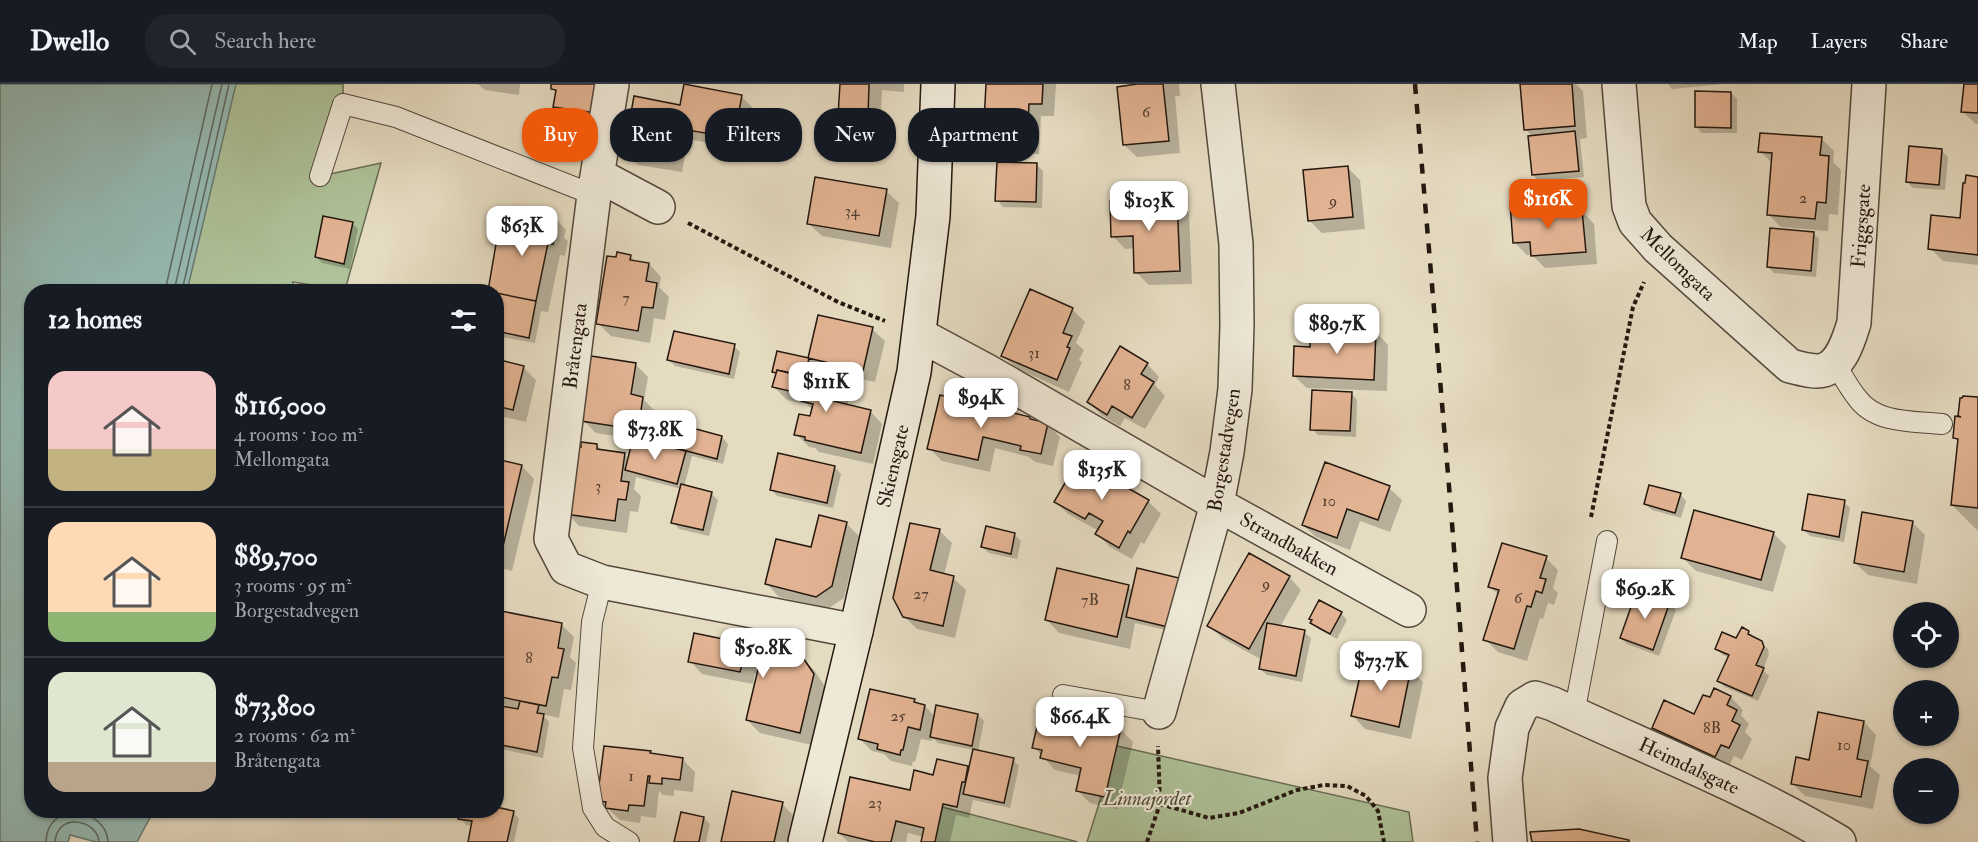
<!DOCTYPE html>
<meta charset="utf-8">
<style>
body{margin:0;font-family:"IM FELL Double Pica",serif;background:#20242c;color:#f1f3f6;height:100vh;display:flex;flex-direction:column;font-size:22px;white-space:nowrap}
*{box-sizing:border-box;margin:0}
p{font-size:20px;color:#9ea1a6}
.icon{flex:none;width:33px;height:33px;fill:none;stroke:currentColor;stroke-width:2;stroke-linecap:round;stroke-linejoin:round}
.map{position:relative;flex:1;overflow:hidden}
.panel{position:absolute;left:24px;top:200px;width:480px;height:534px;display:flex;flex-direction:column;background:#171b24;border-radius:24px;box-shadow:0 2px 4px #0004}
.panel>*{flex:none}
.top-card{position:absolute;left:522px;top:24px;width:570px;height:54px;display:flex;gap:12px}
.buttons{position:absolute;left:1893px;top:518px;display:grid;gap:12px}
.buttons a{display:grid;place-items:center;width:66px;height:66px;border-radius:50%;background:#171b24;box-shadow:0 2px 4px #0004;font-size:30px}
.price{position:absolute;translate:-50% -51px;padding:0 14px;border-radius:12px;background:#fff;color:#222;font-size:20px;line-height:39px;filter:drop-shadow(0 2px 3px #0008)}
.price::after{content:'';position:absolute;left:50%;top:36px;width:18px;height:14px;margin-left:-9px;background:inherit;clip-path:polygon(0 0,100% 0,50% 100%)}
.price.current{background:#ea580c;color:#fff}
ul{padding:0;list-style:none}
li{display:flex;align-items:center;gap:18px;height:150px;padding:0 24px}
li+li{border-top:2px solid #363941}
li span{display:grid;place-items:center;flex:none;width:168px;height:120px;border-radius:18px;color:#555}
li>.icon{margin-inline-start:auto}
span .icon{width:72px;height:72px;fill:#fffc;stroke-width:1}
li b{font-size:26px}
h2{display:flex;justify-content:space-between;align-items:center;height:72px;padding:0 24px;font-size:26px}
.pill{padding:0 21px;border-radius:24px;background:#171b24;box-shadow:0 2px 4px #0004;font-size:21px;line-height:54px}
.pill.current{background:#ea580c;color:#fff}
header{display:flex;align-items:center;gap:36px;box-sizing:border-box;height:84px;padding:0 30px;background:#171b24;border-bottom:2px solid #363941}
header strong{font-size:28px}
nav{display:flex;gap:33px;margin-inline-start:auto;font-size:21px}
.search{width:420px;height:54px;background:#20242c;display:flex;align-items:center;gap:15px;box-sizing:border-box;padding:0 21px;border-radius:24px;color:#9ea1a6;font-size:22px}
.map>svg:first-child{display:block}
.green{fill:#aec198;stroke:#696c54;stroke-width:1.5}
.water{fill:#96bbb5;stroke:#687a73;stroke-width:1.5}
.shadow{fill:#0003}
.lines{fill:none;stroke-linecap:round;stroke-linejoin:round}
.shore{stroke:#5d6a62;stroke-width:1.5}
.building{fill:#e2b392;stroke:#24180f;stroke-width:1.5}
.lane-casing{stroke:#54493c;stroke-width:22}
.street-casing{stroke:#54493c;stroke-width:36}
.secondary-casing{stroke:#24180f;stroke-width:36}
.path{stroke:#24180f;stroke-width:4;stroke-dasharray:4.5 3;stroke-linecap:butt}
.lane{stroke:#eee8d7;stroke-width:20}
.street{stroke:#eee8d7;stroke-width:33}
.secondary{stroke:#eee8d7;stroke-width:33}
.rail{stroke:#24180f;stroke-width:4.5;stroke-dasharray:10 10;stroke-linecap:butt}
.labels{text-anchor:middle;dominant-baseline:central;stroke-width:4.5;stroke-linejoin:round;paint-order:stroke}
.number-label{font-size:16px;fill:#543f30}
.street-label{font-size:20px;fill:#24180f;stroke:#eee8d7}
.park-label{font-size:20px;font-style:italic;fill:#4d4b38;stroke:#eee8d7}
</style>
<header>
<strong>Dwello</strong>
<div class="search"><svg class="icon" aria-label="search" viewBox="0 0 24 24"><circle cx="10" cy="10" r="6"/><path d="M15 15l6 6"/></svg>Search here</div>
<nav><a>Map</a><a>Layers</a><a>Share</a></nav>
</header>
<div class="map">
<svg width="1978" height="758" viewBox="0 0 1978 758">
<rect width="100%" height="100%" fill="#e5dbc1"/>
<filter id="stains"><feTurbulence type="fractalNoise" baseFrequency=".00333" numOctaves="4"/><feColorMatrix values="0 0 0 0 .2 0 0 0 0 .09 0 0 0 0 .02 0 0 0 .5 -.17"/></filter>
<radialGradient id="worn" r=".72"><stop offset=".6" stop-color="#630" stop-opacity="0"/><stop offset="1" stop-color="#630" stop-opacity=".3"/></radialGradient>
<path class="green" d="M225 0H343V20L321 92 381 79 345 206 293 198 291 207H180Z
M1117 662 1409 728 1413 758H1087Z
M942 723 1078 758H931Z"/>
<path class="water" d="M0 0H236L187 207H32V726H154L137 758H96L70 751 68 758H0Z"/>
<path class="shadow" d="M475 0H520L519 11 485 6 479 1Z
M553 0 608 41 567 35 554 22 557 9 552 5Z
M841 0H904V8L882 6 880 45 852 44 840 31Z
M987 0H1056L1054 32H1041L1039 70 1013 69 1001 56V51H998L986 38Z
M1138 0H1179L1180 12H1175L1180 69 1137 73 1124 61Z
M1522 0H1576L1583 7 1587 54 1580 55 1584 93 1539 97 1533 91V53L1526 46Z
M1668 0H1723L1672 5Z
M1965 0H1978V40H1976L1963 28Z
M1731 9 1737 15V49H1702L1696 43Z
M741 12 754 25 746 66 688 55 682 88 638 81 625 68 681 22Z
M1821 54 1834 67 1833 78 1841 86 1838 131 1829 130 1828 147 1781 143 1769 131 1773 80 1760 67Z
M1942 67 1948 73 1945 106 1913 104 1907 98Z
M1037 81 1043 87 1042 124 1003 123 997 116Z
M1348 84 1360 96 1365 145 1322 149 1309 136Z
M1978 94V181L1943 177 1930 164 1962 135Z
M886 107 899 119 891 164 822 152 809 140Z
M1176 115 1189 128 1192 200 1149 201 1136 188 1135 164 1125 165 1113 152Z
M1529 119 1540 131 1582 127 1594 140 1597 180 1545 184 1532 171H1527L1515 159Z
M554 133 566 146 564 154 568 157 565 172 560 171 548 228 541 227 535 259 496 252V207H489L519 154Z
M352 139 358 145 350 185 322 179 316 173Z
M1813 149 1819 155 1816 193 1774 189 1768 183Z
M630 172 636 178 649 180 661 193 659 203 669 213 665 236 654 234 650 259 611 252 598 239Z
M1031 207 1072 225 1085 238 1076 259 1084 266 1079 276 1082 278 1069 308 1016 284 1003 272Z
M819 233 872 245 885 257 875 298 822 286 815 279 811 294 836 300 849 312 847 322 870 327 882 340 873 380 819 368 815 364 809 363 796 350 811 334 813 326 806 320 787 316 774 303 777 291 774 288 778 269 809 276Z
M1376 248 1388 261 1387 307 1307 304 1294 292Z
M734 262 740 268 734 295 675 282 669 276Z
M496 277 524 284 536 296 526 338 496 331Z
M635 280 648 293 644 316 655 327 652 345 640 343 638 357 680 367 686 344 722 353 728 360 723 380 692 372 684 403 711 409 718 416 709 452 679 445 673 438 681 405 636 393 634 405 641 412 638 428 630 427 627 449 579 442 567 429 597 361 603 368 625 371 629 375 634 355 596 349 583 336Z
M1147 280 1159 293 1155 301 1165 312 1145 345 1125 334 1120 342 1101 331 1089 318Z
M1351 309 1357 316 1356 353 1318 351 1312 345Z
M1978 315V447L1952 421 1960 358 1954 353 1960 334 1961 316Z
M1030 334 1032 337 1047 340 1060 353 1053 382 1035 378 1029 373 995 364 990 388 942 377 929 364Z
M496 376 522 382 534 395 512 487 496 483Z
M835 383 841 390 833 424 777 412 771 405Z
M1120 397 1130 407 1148 417 1161 430 1144 460 1141 458 1132 475 1110 463 1097 450 1099 447 1068 430 1056 418Z
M1389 404 1402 416 1390 448 1360 437 1350 466 1316 453 1303 441Z
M1680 410 1686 417 1681 434 1652 426 1645 420Z
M1844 418 1850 424 1844 458 1810 452 1804 446Z
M1912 438 1925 451 1917 500 1868 491 1855 479Z
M846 439 859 452 844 514 829 524 779 513 767 500Z
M939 446 952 459 944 491 953 494 966 506 955 554 917 545 904 532Z
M1773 449 1786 462 1773 508 1696 487 1683 474Z
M1014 450 1021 457 1017 475 989 469 982 463Z
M1546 474 1558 486 1553 504 1558 509 1554 521 1548 519 1543 535 1540 534 1527 577 1498 568 1485 555 1499 511 1490 503Z
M1289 493 1301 506 1280 543 1304 548 1311 554 1302 598 1267 591 1260 585 1262 576 1222 554 1209 541Z
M1178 495 1185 501 1174 548 1135 539 1130 565 1059 549 1047 536 1128 502 1133 507Z
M1669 520 1676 526 1659 572 1627 560 1621 554Z
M496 528 561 540 574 553 570 573 576 579 571 606 564 605 559 634 542 630 549 638 543 674 501 665 496 662V635L499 638 509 625 496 612 502 580 496 579Z
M1341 529 1347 536 1337 555 1318 545 1312 539Z
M1748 548 1768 565 1769 570 1763 586 1769 592 1758 617 1725 603 1719 597 1729 574 1723 571 1717 565 1737 556Z
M801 572 814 586 826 604 812 661 760 649 747 636 758 590 755 589 753 600 702 590 690 577Z
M1365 576 1411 586 1423 598 1411 655 1365 645 1353 632Z
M1715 606 1731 613 1743 626 1741 631 1749 640 1745 648 1752 655 1742 676 1734 672 1728 684 1666 656 1653 643 1695 632 1710 615Z
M914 616 918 621 925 622 935 633 978 631 984 637 978 668 1013 676 1019 682 1010 724 973 716 969 734 956 731 950 758H923L924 753 908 749 906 758H848L839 749 934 693 968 683 970 685 974 666 938 659 933 654 932 657 921 655 915 678 913 677 912 682 891 677 884 670 872 667 860 655Z
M1864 638 1876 651 1870 682 1880 691 1873 725 1805 712 1793 700 1810 678Z
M1120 645 1133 658 1117 725 1090 719 1077 706 1081 692 1055 686 1034 663Z
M650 669 652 671 682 675 695 688 693 708 674 706V712L663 711 659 707 656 734 641 732 640 739 620 736 599 716Z
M733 709 782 720 804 742 800 758H723Z
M462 726 513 728 519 735 514 758H469L472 742 466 741 460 734Z
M682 729 704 734 710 740 706 758H676Z"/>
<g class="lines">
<path class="shore" d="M165 207 212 0
M174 207 222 0
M182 207 229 0
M46 758C47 715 107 724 108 758
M55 758C57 727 98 736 99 758"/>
</g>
<path class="building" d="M551 0H600L596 29 553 23 556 6 551 5Z
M684 0 742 11 734 54 676 44 670 77 624 69 634 12 680 21Z
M840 0H869L868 33 838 32Z
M986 0H1043L1042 20H1029L1027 58 999 57 1000 39H984Z
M1137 0H1163L1169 57 1123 61 1117 3Z
M1520 0H1572L1575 42 1524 46Z
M1964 0H1978V29L1961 28Z
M1695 7 1731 8V44L1695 43Z
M1575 47 1579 87 1532 91 1528 52Z
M1760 49 1822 53 1820 71 1829 72 1826 119 1817 118 1815 135 1767 131 1772 69 1758 68Z
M1909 62 1942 65 1939 101 1906 98Z
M997 78 1037 79 1036 118 995 117Z
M1348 82 1353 133 1308 137 1303 86Z
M1966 91 1978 93V171L1928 165 1931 131 1960 134 1963 99H1965Z
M815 93 887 105 879 152 807 140Z
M1177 114 1180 187 1134 189 1133 152 1111 153 1110 117Z
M1529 118 1531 130 1582 126 1586 168 1531 172 1530 158 1513 159 1510 119Z
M523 126 554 132 552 142 556 143 553 160 548 159 536 217 496 209V207H488L498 148 518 152Z
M323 132 353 138 344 180 315 173Z
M1770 144 1814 148 1811 187 1767 183Z
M617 168 631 171 630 176 649 179 646 197 657 199 653 224 642 223 638 247 596 240 607 172 616 173Z
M1030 205 1073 224 1063 249 1072 252 1067 263 1070 264 1057 296 1001 272Z
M496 209 536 217 529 254 496 247Z
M818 231 873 243 863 287 808 274Z
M1310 244 1376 247 1374 296 1293 292 1294 262 1310 263Z
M674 247 735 260 729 290 667 276Z
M1120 262 1148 279 1141 290 1154 298 1132 334 1112 322 1107 331 1087 318Z
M777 267 809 274 805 293 777 286 776 289 772 288Z
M591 272 636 279 631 310 643 313 640 333 628 331 626 344 581 337Z
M496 275 524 282 513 326 496 322Z
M777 286 837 298 833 317 871 326 861 369 805 356V353L794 351 799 330 810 332 813 320 801 317 803 310 772 303Z
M1312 306 1352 308 1350 347 1310 346Z
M940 311 1030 333V335L1048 339 1041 370 1020 366 1021 362 983 353 978 376 927 365Z
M1963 312 1978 313V424L1951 421 1958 355 1953 354 1955 332 1961 333 1958 332 1960 314H1962Z
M685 342 722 352 717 375 679 365Z
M633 354 686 367 677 400 625 386Z
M581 358 597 360V365L625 369 621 397 629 398 626 416 618 415 615 437 565 430 575 362 581 363Z
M778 369 835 382 827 419 770 406Z
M1080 373 1121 396 1119 399 1149 416 1130 449 1128 447 1119 464 1095 450 1103 437 1089 429 1085 435 1054 418Z
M496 375 522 381 500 475 496 474Z
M1325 378 1390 402 1378 436 1347 425 1337 454 1302 441Z
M681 400 712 408 703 446 671 439Z
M1649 401 1681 409 1675 429 1644 420Z
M1808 410 1845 416 1839 453 1802 446Z
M1694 426 1774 448 1761 496 1681 474Z
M1862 428 1913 437 1904 488 1854 479Z
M819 431 847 438 832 502 816 513 765 500 776 455 811 463Z
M910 439 940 445 930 486 954 492 943 542 903 533 893 514Z
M986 442 1015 449 1011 470 981 463Z
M1502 459 1547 472 1540 494 1546 495 1542 509 1536 507 1531 523 1527 522 1514 565 1483 556 1499 506 1488 503Z
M1249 469 1290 492 1249 565 1207 542Z
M1057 484 1129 501 1117 553 1045 536Z
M1137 484 1179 494 1168 543 1126 533Z
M1637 506 1670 518 1653 566 1620 554Z
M1319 516 1342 528 1330 550 1310 539 1312 536 1309 535Z
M496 526 562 539 558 564 564 565 558 594 552 593 546 622 496 612V599L502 570 496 569Z
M1267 539 1305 546 1296 592 1259 585Z
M1742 543 1749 547 1748 550 1762 557 1764 563 1756 581 1764 584 1752 612 1717 597 1729 571 1715 565 1722 548 1736 554Z
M694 549 801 571 814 590 800 649 746 636 759 581 743 577 740 588 688 578Z
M1364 574 1411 584 1399 643 1351 632Z
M1714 604 1731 612 1727 621 1737 626 1732 637 1740 641 1729 664 1721 661 1715 673 1652 644 1664 616 1694 630 1703 611 1710 613Z
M870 605 915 615 914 618 925 621 920 646 908 643 903 666H901L900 671 877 665 878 660 858 655Z
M520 617 539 621 537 629 544 630 537 668 496 660V644L501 622 518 625Z
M936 621 978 630 972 662 930 653Z
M1051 627 1121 644 1105 713 1076 707 1081 684 1040 674 1042 666 1032 664 1039 634 1049 636Z
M1818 628 1864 637 1857 675 1868 677 1861 713 1791 700 1796 673 1809 676Z
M604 662 651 667 650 669 683 674 680 696 662 694V700L649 699 650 692H648L644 722 629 721 628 727 605 724 606 718 597 717Z
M973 665 1014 674 1004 719 963 710Z
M937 675 968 682 965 698H962L957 723 943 720 935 758H921L924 744 896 737 891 758H875L838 749 850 693 910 706 914 686 933 691Z
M732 707 783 718 774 758H721Z
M496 723 514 727 507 758H468L472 737 458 735 460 726H496Z
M681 728 704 733 699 758H674Z
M1579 745 1629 756V758H1532L1530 748Z"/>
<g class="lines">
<defs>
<path id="lane" d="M320 92 343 20 396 33 594 111
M1835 279C1842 291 1849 304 1858 315 1877 340 1914 337 1942 340
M602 498 592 538 583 664 593 724 605 743 629 758
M1063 611 1159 628
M1574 630 1607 457"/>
<path id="street" d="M612 0 594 111 551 455 566 484 602 498 856 547
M1619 0 1629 122 1635 138 1658 164 1790 282C1800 284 1814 289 1824 286 1842 280 1849 255 1854 239L1869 0
M598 91 658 123
M920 251 987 287 1217 420 1409 526
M1159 628 1217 420 1227 368 1235 305 1237 241 1236 160 1218 0
M1510 758 1505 694 1512 644 1522 622 1535 614 1553 620C1649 665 1748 703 1839 758"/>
<path id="secondary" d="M805 758 856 547 914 288 933 132 938 0"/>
</defs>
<use href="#lane" class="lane-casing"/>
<use href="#street" class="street-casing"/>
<use href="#secondary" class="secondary-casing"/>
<path class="path" d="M688 139 838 218 885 237
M1591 433 1633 223 1644 198
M1160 720 1209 734 1239 729 1297 706 1324 701 1347 702 1366 712 1378 727 1384 758
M1147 758 1160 720 1158 662"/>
<use href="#lane" class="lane"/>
<use href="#street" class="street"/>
<use href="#secondary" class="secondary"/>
<path class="rail" d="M1415 0 1450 414 1477 758"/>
</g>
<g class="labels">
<g class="number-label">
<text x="1146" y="28">6</text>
<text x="1803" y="114">2</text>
<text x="1333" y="117">9</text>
<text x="852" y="127">34</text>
<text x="626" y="214">7</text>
<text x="1034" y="269">31</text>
<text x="1127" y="301">8</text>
<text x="598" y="402">3</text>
<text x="1329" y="417">10</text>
<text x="1266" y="500">9</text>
<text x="921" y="510">27</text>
<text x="1518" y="514">6</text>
<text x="1090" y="516">7B</text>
<text x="529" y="574">8</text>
<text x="898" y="632">25</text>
<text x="1712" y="644">8B</text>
<text x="1844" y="661">10</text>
<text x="631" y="692">1</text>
<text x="875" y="719">23</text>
</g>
<g class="street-label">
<text transform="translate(1861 142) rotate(-86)">Friggsgate</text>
<text transform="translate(1678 180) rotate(44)">Mellomgata</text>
<text transform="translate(575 262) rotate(-83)">Bråtengata</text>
<text transform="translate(1224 366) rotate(-81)">Borgestadvegen</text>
<text transform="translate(893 382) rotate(-77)">Skiensgate</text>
<text transform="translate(1289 460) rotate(29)">Strandbakken</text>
<text transform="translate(1689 682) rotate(25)">Heimdalsgate</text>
</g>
<g class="park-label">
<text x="1147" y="714">Linnajordet</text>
</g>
</g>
<rect width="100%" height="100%" filter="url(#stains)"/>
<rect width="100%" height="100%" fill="url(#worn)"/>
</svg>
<div class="buttons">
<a><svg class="icon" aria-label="locate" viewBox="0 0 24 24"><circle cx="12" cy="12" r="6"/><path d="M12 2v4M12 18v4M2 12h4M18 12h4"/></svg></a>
<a>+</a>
<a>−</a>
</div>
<b class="price current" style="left:1548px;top:146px">$116K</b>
<b class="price" style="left:1149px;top:148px">$103K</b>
<b class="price" style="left:522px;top:173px">$63K</b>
<b class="price" style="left:1337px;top:271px">$89.7K</b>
<b class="price" style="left:826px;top:329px">$111K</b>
<b class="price" style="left:981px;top:345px">$94K</b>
<b class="price" style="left:655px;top:377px">$73.8K</b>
<b class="price" style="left:1102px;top:417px">$135K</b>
<b class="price" style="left:1645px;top:536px">$69.2K</b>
<b class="price" style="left:763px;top:595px">$50.8K</b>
<b class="price" style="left:1381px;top:608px">$73.7K</b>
<b class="price" style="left:1080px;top:664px">$66.4K</b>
<div class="top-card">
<a class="pill current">Buy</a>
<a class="pill">Rent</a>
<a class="pill">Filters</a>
<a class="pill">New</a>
<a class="pill">Apartment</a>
</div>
<section class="panel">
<h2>12 homes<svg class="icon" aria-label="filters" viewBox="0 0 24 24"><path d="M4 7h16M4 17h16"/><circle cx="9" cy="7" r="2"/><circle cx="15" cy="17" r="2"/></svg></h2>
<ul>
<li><span style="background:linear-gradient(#f6c9c9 65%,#c2b280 0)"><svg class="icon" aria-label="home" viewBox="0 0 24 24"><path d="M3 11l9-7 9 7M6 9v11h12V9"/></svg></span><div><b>$116,000</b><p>4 rooms · 100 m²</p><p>Mellomgata</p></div></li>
<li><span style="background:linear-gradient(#ffd9b3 75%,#8fb573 0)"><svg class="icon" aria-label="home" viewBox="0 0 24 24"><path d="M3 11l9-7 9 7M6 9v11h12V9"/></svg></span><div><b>$89,700</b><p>3 rooms · 95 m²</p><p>Borgestadvegen</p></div></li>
<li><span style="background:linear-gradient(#dfe7d0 75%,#b9a48a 0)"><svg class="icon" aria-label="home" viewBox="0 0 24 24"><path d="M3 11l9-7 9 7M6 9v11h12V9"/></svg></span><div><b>$73,800</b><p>2 rooms · 62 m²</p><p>Bråtengata</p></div></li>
</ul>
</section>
</div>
